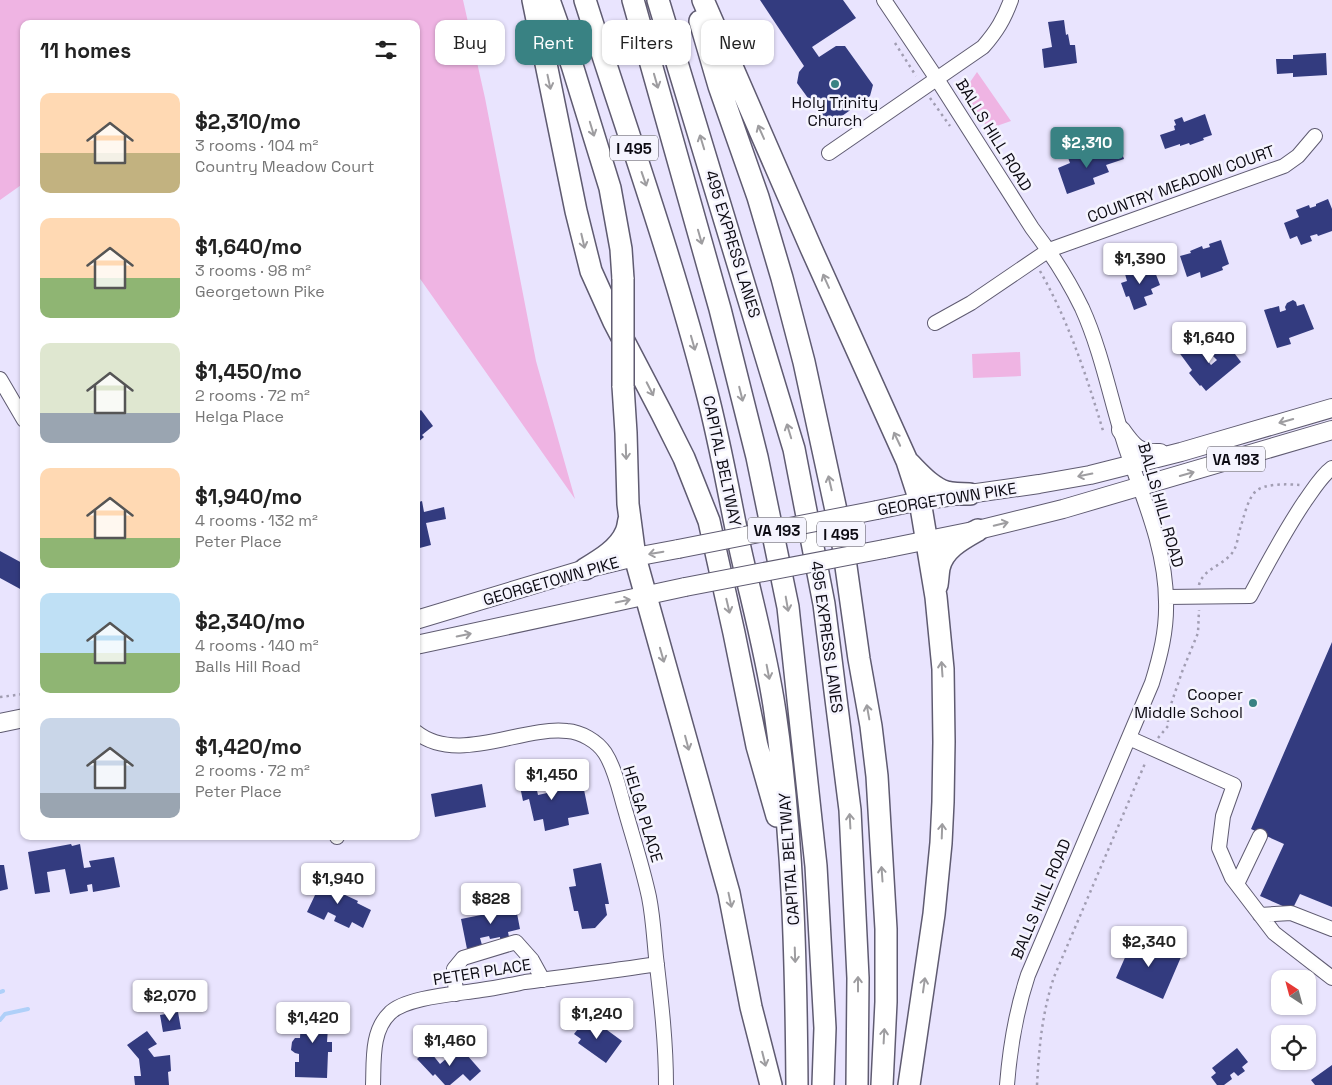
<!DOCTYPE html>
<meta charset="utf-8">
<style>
body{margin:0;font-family:"Space Grotesk",sans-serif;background:#f2f2f2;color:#222;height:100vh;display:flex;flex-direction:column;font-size:19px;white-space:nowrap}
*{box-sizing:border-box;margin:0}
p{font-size:16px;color:#767676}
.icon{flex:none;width:28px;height:28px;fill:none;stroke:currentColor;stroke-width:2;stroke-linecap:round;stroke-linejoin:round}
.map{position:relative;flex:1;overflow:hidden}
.panel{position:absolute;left:20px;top:20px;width:400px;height:820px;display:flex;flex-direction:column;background:#fff;border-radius:10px;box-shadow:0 1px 4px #0004}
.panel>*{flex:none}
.hud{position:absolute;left:435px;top:20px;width:475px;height:45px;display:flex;gap:10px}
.needle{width:32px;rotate:324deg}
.tools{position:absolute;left:1271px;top:970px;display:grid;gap:10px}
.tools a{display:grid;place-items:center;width:45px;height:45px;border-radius:10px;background:#fff;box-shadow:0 1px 4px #0004;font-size:25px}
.price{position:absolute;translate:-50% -42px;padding:0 11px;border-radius:5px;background:#fff;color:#222;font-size:16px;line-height:32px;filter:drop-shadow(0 1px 2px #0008)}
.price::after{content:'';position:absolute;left:50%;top:30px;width:15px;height:11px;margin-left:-8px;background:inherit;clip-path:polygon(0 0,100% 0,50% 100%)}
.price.selected{background:#398283;color:#fff}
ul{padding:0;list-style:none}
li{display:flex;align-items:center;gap:15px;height:125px;padding:0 20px}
li span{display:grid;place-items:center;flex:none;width:140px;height:100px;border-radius:10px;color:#555}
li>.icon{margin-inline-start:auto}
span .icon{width:60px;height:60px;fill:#fffc;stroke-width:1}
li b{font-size:21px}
h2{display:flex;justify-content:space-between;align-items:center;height:60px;padding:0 20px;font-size:21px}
.chip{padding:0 18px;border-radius:10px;background:#fff;box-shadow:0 1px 4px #0004;font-size:18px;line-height:45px}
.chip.selected{background:#398283;color:#fff}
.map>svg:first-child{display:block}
.green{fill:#efb4e3}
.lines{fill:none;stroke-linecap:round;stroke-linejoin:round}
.stream{stroke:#afd0f9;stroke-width:4}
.building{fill:#333b7f}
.minor-casing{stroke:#5f5b71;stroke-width:16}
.major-casing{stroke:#5f5b71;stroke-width:20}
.highway-casing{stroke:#5f5b71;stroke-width:24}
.path{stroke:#a19db2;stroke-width:2.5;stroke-dasharray:2.5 4;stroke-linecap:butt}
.minor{stroke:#fff;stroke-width:14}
.major{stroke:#fff;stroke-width:18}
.highway{stroke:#fff;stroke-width:21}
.major-bridge-casing{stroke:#5f5b71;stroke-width:20;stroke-linecap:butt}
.highway-bridge-casing{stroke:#5f5b71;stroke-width:24;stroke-linecap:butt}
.major-bridge{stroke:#fff;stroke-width:18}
.highway-bridge{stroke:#fff;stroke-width:21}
.oneway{stroke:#9e9da0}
.poi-dot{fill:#398283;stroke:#f5f4fe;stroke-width:2}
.labels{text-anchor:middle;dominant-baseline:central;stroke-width:5;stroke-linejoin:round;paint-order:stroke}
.shield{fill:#f5f4fe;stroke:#525059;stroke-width:1}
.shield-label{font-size:15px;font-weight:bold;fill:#0c0a12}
.poi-label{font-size:16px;fill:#0c0a12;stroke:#f5f4fe}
.street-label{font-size:16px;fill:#0c0a12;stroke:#f5f4fe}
</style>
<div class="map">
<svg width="1332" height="1085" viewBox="0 0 1332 1085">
<rect width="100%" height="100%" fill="#e9e4fe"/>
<path class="green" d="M0 0H463L485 98 536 361 575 499 416 273V24H24V183L0 200Z
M977 72 1011 121 988 129 964 91Z
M1020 352 1021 376 973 378 972 354Z"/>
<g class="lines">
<path class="stream" d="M0 992 3 991
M0 1020 5 1014 28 1009"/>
</g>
<path class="building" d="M760 0H843L856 18 812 47 819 57 836 46H845L873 85 870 96 835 121 824 120 797 83 799 72 804 66Z
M1064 20 1066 35 1068 34 1070 45H1075L1077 63 1044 68 1042 49 1052 47 1048 22Z
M1326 53 1327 75 1293 77V73L1277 74 1276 59H1293V55Z
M1205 114 1212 135 1203 138 1204 140 1190 145 1189 143 1180 146V144L1165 149 1160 135 1175 130 1174 126 1176 125 1174 120 1182 117 1184 122Z
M1117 147 1119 151 1121 150 1124 159 1106 165 1109 172 1093 178 1095 184 1067 194 1058 168 1070 163 1067 155 1082 150 1085 158Z
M1328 199 1332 209V231L1318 236 1317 234 1310 236 1312 241 1301 245 1297 236 1290 239 1284 223 1299 217 1296 210 1309 205 1310 208 1316 206V204Z
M1221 240 1229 264 1222 267 1223 270 1201 278 1200 272 1187 277 1180 256 1191 253 1190 251 1202 246 1203 249 1210 247 1209 244Z
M1152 264 1160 285 1151 289 1153 294 1144 297 1147 305 1134 310 1129 296 1126 297 1121 283 1127 281 1125 274Z
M1293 300 1296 302 1297 306 1304 304 1314 329 1289 338 1291 344 1277 348 1264 310 1279 306 1280 312 1286 310 1285 307 1287 303Z
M1191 340 1211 365 1217 360 1211 354 1226 342 1241 362 1206 391 1201 385 1200 386 1189 373 1192 370 1178 351Z
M421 410 433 426 422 435 424 437 416 444V414Z
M422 501 424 512 444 507 446 519 426 523 431 545 416 549V503Z
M0 551 24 564V586L22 590 0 578Z
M1332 642V907L1300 894 1292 910 1260 896 1284 844 1251 829Z
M531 764 538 795 583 785 589 814 568 818 569 825 545 831 543 819 534 821 529 799 523 801 516 767Z
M482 784 486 807 435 817 431 794Z
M71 844 72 846 80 844 84 868 91 867 89 861 114 857 120 887 93 892 92 884 87 885 88 891 70 894 65 869 47 872 50 892 35 894 28 852Z
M601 863 609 904H605L607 915 595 928 582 929 578 911H574L569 887 576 886 573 869Z
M0 865H4L8 889 0 891Z
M324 876 340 884 335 895 339 897 341 893 358 901 357 903 371 910 363 928 352 922 349 928 334 921 336 916 328 912 324 920 307 912Z
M515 903 520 929 508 932 509 937 500 939V937L490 939 489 936 480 938 482 945 467 949 461 919 486 914 484 908 494 906 495 909 502 908 501 905Z
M1134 937 1181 957 1163 999 1116 978Z
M303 1007 328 1008V1024H322V1028H328L327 1042H332V1052H328L327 1078 295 1077V1062H299V1054L295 1053 291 1050 292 1042 295 1038H300L301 1019H303Z
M178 1012 181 1029 163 1032 160 1015Z
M588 1016 622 1041 606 1063 578 1043 581 1039 574 1034Z
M1275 1030 1291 1032V1034H1280V1062L1272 1061Z
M147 1031 157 1044 148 1049 154 1057 170 1055 171 1071 168 1072 169 1085H135L134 1076H141L139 1059 127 1045Z
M460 1047 481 1071 470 1081 463 1074 450 1085H445L435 1074 433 1076 417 1059 428 1049 440 1064Z
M1237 1048 1248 1062 1242 1067 1245 1071 1238 1076 1234 1072 1230 1075 1232 1079 1224 1085H1217L1211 1077 1216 1073 1212 1068Z
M1332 1065V1085H1315L1311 1080Z"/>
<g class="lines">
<defs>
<path id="minor" d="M884 0 937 79 1032 228C1051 253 1068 279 1082 308 1102 352 1111 402 1126 448 1143 498 1166 549 1166 602 1167 630 1160 657 1152 683L1028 975C1016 1011 1010 1047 1007 1085
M829 153 983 47C997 31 1004 19 1011 0
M935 323 971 303 1049 250 1284 166 1298 156 1315 136
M0 379 24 420
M1166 597 1250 596C1267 564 1284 532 1305 501 1313 490 1321 476 1332 468
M416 732C457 765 521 726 567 731 581 732 597 741 605 753 616 770 620 794 626 813 634 841 643 869 649 897 653 917 654 937 656 957 661 1000 666 1042 666 1085
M1129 738 1234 785 1223 816 1219 848 1232 878 1274 933 1332 978
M337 837V836
M1237 884 1260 836
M1260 915 1291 913 1332 929
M456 994 454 969 463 958 516 942 532 960 543 980
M373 1085C374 1061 371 1031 390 1013 406 997 457 994 481 990 496 988 510 985 525 982 569 976 613 971 657 964"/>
<path id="major" d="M1121 430C1133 447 1138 454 1160 453
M877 510 920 501 1039 484 1090 475 1181 452 1332 408
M884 549 978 530 1063 509 1332 430
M416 620 585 569 635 557 678 549
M416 645 685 587
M0 723 24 718"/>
<path id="highway" d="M533 0 576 211 591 271 614 322 662 414 684 458 709 521 734 633 757 746 777 816
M549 0 572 65 610 188 621 249 623 279
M585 0C626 129 672 257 706 389 720 442 729 495 740 548 752 602 767 656 775 712 793 835 796 960 797 1085
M633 0 720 309 757 457 788 607 816 866 825 1028 823 1085
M658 0 794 449 824 604 850 810 858 978 857 1085
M703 0 811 248 907 461 920 501 936 597 943 669 944 742 943 802 941 843 934 914 909 1085
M700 21 719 86 758 197 782 278 804 362 842 538 859 659 871 726 877 776 886 929V1002L882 1085
M623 386 626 433 628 504 635 557 729 893 751 1007 771 1085
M909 463C920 474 931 487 946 492 954 494 963 494 970 494
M585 569C600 560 619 549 626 532 628 528 628 524 629 520
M937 585C938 579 938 574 939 568 943 549 962 539 978 530"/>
</defs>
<use href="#minor" class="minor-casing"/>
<use href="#major" class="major-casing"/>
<use href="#highway" class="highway-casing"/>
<path class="path" d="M895 43 916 76
M930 98 950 126
M1040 271C1069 322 1087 377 1104 434
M1199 585C1203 568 1226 565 1234 550 1237 545 1238 537 1239 532 1243 521 1247 500 1255 492 1264 483 1287 484 1300 485
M0 697 24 694
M1158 738 1168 726V713L1182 672 1198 633 1199 610
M1037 1085C1039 1048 1042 1013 1054 977L1146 761"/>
<use href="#minor" class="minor"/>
<use href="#major" class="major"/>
<use href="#highway" class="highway"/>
<defs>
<path id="major-bridge" d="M678 549 877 510
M685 587 884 549"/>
<path id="highway-bridge" d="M623 386V279"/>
</defs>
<use href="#major-bridge" class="major-bridge-casing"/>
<use href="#highway-bridge" class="highway-bridge-casing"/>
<use href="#major-bridge" class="major-bridge"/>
<use href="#highway-bridge" class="highway-bridge"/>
</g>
<defs><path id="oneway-shaft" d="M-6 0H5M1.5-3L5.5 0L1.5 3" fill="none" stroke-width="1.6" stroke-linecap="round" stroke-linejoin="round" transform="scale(1.25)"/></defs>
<g class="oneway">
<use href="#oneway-shaft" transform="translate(656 81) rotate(74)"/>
<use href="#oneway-shaft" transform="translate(549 82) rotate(78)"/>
<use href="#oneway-shaft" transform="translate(592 129) rotate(73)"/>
<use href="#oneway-shaft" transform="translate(761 132) rotate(-114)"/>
<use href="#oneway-shaft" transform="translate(702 142) rotate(-107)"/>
<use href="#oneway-shaft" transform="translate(644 179) rotate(71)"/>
<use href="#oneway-shaft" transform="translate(700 237) rotate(74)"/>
<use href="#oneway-shaft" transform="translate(583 241) rotate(77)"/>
<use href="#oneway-shaft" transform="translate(826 281) rotate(-114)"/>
<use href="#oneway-shaft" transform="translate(693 343) rotate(74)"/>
<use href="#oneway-shaft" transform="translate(650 389) rotate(63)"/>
<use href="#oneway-shaft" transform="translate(741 394) rotate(76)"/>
<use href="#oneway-shaft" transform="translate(1286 421) rotate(164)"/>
<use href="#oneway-shaft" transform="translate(789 431) rotate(-107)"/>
<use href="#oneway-shaft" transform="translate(897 439) rotate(-115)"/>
<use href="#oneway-shaft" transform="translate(626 452) rotate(88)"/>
<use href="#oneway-shaft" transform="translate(1187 474) rotate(-16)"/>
<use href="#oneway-shaft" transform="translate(1085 475) rotate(169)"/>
<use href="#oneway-shaft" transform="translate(830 483) rotate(-103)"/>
<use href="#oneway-shaft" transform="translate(1001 524) rotate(-14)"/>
<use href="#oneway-shaft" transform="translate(656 553) rotate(170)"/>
<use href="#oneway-shaft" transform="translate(623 601) rotate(-12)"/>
<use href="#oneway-shaft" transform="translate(787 604) rotate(80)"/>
<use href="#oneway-shaft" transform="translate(728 606) rotate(77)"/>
<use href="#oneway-shaft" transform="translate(464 635) rotate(-12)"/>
<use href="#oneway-shaft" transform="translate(662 655) rotate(74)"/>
<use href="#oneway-shaft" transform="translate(942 669) rotate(-94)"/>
<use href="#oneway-shaft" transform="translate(768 672) rotate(79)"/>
<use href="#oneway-shaft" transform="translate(868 712) rotate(-100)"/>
<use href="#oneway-shaft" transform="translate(687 743) rotate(75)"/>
<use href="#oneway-shaft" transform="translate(850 821) rotate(-93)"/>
<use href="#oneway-shaft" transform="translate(942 831) rotate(-88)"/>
<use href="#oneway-shaft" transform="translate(882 874) rotate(-94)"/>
<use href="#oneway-shaft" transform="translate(730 900) rotate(78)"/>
<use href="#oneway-shaft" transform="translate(795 955) rotate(88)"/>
<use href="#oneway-shaft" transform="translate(858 984) rotate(-90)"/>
<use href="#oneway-shaft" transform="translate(924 985) rotate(-82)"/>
<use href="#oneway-shaft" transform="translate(884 1036) rotate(-87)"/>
<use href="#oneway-shaft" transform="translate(764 1059) rotate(76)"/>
</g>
<g class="poi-dot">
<circle cx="835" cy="84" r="5"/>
<circle cx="1253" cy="703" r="5"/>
</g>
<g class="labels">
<g class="shield">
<rect x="610" y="135.5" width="48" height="25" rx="4"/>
<rect x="1207" y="446.5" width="58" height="25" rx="4"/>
<rect x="748" y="517.5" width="58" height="25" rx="4"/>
<rect x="817" y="521.5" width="48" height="25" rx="4"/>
</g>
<g class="shield-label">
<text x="634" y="148">I 495</text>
<text x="1236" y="459">VA 193</text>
<text x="777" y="530">VA 193</text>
<text x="841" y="534">I 495</text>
</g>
<g class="poi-label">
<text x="835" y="102">Holy Trinity<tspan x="835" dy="18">Church</tspan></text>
<text x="1243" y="694" text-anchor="end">Cooper<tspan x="1243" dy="18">Middle School</tspan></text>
</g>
<g class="street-label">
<text transform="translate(994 135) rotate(58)">BALLS HILL ROAD</text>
<text transform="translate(1181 184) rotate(-20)">COUNTRY MEADOW COURT</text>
<text transform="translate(733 244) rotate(73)">495 EXPRESS LANES</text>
<text transform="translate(722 461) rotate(78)">CAPITAL BELTWAY</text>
<text transform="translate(947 499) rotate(-9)">GEORGETOWN PIKE</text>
<text transform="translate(1161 505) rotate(74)">BALLS HILL ROAD</text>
<text transform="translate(551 581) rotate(-16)">GEORGETOWN PIKE</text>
<text transform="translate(827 637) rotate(82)">495 EXPRESS LANES</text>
<text transform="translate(643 814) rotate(73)">HELGA PLACE</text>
<text transform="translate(789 859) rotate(-94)">CAPITAL BELTWAY</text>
<text transform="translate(1041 899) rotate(-67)">BALLS HILL ROAD</text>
<text transform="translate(482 972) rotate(-9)">PETER PLACE</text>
</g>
</g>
</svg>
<div class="tools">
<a><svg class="needle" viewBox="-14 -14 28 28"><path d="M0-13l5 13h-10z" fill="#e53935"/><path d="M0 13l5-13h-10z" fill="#767676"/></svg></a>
<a><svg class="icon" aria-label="locate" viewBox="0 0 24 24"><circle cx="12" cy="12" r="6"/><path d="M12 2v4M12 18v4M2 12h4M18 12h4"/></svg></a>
</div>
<b class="price selected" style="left:1087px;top:169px">$2,310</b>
<b class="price" style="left:1140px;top:285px">$1,390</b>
<b class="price" style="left:1209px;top:364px">$1,640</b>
<b class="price" style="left:552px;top:801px">$1,450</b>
<b class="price" style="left:338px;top:905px">$1,940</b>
<b class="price" style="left:491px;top:925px">$828</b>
<b class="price" style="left:1149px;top:968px">$2,340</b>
<b class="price" style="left:170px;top:1022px">$2,070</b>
<b class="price" style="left:597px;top:1040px">$1,240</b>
<b class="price" style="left:313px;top:1044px">$1,420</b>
<b class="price" style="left:450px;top:1067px">$1,460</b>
<div class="hud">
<a class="chip">Buy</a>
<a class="chip selected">Rent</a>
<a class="chip">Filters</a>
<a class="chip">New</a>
</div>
<section class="panel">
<h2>11 homes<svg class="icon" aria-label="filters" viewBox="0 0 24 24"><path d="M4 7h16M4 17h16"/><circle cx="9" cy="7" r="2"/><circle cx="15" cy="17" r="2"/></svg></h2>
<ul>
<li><span style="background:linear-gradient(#ffd9b3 60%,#c2b280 0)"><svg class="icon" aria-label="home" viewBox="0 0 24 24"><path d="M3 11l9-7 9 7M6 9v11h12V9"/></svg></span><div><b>$2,310/mo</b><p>3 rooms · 104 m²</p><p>Country Meadow Court</p></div></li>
<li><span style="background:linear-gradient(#ffd9b3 60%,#8fb573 0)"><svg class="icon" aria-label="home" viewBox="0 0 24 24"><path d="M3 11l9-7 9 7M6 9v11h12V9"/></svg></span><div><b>$1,640/mo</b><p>3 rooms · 98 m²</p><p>Georgetown Pike</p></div></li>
<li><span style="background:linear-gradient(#dfe7d0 70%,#9aa5b1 0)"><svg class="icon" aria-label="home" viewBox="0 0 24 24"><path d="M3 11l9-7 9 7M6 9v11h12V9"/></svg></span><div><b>$1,450/mo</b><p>2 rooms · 72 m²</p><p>Helga Place</p></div></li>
<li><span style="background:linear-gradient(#ffd9b3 70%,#8fb573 0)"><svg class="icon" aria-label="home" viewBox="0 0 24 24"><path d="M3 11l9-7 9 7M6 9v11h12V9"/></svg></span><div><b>$1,940/mo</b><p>4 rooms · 132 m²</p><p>Peter Place</p></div></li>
<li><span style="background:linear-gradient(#bfe0f5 60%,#8fb573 0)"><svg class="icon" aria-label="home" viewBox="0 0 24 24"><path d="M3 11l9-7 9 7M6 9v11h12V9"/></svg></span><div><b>$2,340/mo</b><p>4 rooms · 140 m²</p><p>Balls Hill Road</p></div></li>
<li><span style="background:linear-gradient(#c9d6e8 75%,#9aa5b1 0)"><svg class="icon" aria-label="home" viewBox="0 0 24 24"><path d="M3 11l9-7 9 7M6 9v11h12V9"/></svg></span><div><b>$1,420/mo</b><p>2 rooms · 72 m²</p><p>Peter Place</p></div></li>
</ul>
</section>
</div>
